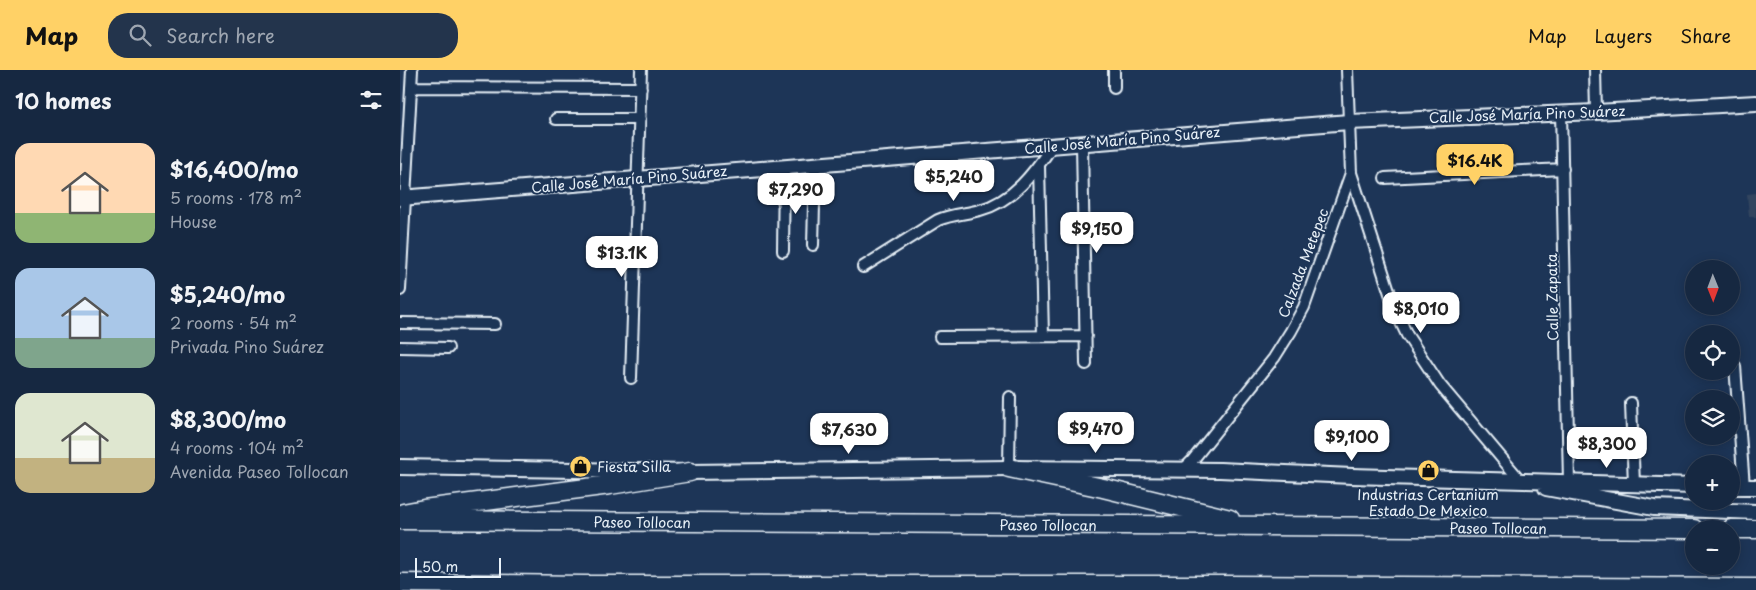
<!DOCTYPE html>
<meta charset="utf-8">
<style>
body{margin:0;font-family:"Playpen Sans",sans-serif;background:#23344c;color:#f1f3f6;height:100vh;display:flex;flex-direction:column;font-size:19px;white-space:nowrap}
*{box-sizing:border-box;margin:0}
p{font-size:16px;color:#9ea6b1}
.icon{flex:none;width:28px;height:28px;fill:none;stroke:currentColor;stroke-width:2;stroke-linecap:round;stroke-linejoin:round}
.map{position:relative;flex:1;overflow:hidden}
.sheet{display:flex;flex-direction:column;background:#162841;width:400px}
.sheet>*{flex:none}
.needle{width:32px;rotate:179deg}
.fabs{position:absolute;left:1285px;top:190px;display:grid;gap:10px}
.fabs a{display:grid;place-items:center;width:55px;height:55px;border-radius:50%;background:#162841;box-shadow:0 2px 12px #0003,0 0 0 1px #35445a;font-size:25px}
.scale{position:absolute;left:15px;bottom:12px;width:86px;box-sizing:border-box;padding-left:5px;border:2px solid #e8f1f8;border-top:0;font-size:14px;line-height:18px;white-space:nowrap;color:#e8f1f8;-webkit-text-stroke:4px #1d3557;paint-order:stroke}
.price{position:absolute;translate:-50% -42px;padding:0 11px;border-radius:10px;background:#fff;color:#222;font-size:16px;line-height:32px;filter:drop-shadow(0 1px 2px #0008)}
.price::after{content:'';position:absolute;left:50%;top:30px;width:15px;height:11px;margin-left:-8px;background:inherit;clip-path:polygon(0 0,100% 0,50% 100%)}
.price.on{background:#ffd166;color:#111}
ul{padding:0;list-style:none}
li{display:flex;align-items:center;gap:15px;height:125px;padding:0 15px}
li span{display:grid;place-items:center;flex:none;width:140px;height:100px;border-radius:15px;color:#555}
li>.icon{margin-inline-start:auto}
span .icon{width:60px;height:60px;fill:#fffc;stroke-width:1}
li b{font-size:21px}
h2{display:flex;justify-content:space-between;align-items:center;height:60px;padding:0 15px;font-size:21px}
header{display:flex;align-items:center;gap:30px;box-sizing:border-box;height:70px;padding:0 25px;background:#ffd166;color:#111}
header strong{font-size:24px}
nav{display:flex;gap:28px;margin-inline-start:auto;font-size:18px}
.search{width:350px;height:45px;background:#23344c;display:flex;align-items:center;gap:12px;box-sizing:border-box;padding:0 18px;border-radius:20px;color:#9ea6b1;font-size:19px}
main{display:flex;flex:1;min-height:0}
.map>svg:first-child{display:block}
.built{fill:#32445e}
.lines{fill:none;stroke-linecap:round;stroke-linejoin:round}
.street-casing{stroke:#e8f1f8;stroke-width:14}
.secondary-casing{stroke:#e8f1f8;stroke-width:18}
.highway-casing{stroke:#e8f1f8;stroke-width:21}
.street{stroke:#1d3557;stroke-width:10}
.secondary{stroke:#1d3557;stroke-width:14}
.highway{stroke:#1d3557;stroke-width:18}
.labels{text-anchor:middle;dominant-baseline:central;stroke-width:4;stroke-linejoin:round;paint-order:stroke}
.street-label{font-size:14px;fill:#e8f1f8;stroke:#1d3557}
.poi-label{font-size:14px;fill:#e8f1f8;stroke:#1d3557;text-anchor:start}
</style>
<header>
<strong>Map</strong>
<div class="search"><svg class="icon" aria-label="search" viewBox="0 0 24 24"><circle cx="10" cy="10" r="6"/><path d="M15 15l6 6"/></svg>Search here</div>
<nav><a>Map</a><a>Layers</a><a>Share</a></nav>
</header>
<main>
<section class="sheet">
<h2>10 homes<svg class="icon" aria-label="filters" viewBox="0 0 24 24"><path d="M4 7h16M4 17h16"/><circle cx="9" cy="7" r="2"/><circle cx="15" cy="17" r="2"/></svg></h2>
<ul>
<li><span style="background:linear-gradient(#ffd9b3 70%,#8fb573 0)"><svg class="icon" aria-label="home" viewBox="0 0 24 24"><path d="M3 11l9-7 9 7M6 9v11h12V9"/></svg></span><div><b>$16,400/mo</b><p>5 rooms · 178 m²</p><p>House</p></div></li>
<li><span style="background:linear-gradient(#a9c7e8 70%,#7fa58c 0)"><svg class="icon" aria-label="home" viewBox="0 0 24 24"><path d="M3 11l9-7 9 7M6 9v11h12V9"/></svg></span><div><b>$5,240/mo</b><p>2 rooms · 54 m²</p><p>Privada Pino Suárez</p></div></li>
<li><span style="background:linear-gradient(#dfe7d0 65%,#c2b280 0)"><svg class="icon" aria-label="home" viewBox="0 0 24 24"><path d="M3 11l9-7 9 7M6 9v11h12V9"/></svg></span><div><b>$8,300/mo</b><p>4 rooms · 104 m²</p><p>Avenida Paseo Tollocan</p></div></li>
</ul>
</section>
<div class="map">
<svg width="1356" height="520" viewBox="0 0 1356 520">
<rect width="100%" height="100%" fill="#1d3557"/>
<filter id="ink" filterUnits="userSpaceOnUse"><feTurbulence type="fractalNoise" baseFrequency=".02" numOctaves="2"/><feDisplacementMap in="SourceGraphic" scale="10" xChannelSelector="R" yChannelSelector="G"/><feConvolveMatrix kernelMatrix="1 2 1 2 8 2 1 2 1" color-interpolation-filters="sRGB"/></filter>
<g filter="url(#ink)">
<path class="built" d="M1356 123V147H1349L1347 124Z"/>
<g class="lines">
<defs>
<path id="street" d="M1195 0 1196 42
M11 17 241 18
M714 18V0
M1161 42 1169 412
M156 49H240
M682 74 686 294
M639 96 643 266
M951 103 996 242 1007 265 1040 315 1120 410
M985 108 1163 99
M413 175 415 94
M383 181 384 97
M463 197 538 150C552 144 566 144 580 140 613 131 634 103 652 76
M0 220 12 0
M0 253 95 254
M540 267 686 266
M0 277 48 278
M1335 296 1344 417
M231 308 241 0
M1231 333 1234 415
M609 398 610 327
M783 400 792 391 874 288 891 261 904 237 951 103 947 0"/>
<path id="secondary" d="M0 128 949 52 1196 42 1356 33
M0 397 290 402 609 398 820 400 952 406 1294 416
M1331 417H1356
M1146 418 1254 438 1356 442"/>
<g id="highway">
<path d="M609 398 703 418 830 449"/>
<path d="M3 443 24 439 210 415 290 402"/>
<path id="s1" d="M0 450 1294 459"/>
<path d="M1331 459H1356"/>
<path d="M0 513 184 515H829L1356 518"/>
</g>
</defs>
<use href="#street" class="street-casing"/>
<use href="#secondary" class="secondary-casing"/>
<use href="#highway" class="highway-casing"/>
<use href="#street" class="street"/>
<use href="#secondary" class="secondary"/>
<use href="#highway" class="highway"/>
</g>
</g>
<defs>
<symbol id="shop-disc" viewBox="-11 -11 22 22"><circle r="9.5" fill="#ffd166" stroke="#1d3557"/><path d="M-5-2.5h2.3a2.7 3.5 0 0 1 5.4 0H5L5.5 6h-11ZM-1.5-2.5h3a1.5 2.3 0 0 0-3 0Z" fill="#111"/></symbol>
</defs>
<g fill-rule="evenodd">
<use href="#shop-disc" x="168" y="384" width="25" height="25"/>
<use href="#shop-disc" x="1016" y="388" width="25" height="25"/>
</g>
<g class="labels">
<g class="street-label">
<text transform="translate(1127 44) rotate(-2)">Calle José María Pino Suárez</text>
<text transform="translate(722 70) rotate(-5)">Calle José María Pino Suárez</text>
<text transform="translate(229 109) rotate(-5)">Calle José María Pino Suárez</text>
<text transform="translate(903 193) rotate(-69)">Calzada Metepec</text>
<text transform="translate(1152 227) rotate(-91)">Calle Zapata</text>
<text stroke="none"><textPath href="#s1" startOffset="242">Paseo Tollocan</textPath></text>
<text stroke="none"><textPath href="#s1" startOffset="648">Paseo Tollocan</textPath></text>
<text stroke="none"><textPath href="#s1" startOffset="1098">Paseo Tollocan</textPath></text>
</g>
<g class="poi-label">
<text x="197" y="396">Fiesta Silla</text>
<text x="1028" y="424" text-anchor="middle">Industrias Certanium<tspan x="1028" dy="16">Estado De Mexico</tspan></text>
</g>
</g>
</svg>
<div class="fabs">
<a><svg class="needle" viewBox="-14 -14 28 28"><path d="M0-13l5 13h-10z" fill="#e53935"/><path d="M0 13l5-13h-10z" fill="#9ea6b1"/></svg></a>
<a><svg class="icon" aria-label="locate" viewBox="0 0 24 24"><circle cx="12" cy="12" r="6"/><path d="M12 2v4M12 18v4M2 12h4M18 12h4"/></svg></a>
<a><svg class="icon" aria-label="layers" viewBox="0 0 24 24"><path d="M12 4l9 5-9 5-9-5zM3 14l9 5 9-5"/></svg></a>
<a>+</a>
<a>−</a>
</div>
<div class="scale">50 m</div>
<b class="price on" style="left:1075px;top:116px">$16.4K</b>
<b class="price" style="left:554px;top:132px">$5,240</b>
<b class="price" style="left:396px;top:145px">$7,290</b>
<b class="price" style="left:697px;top:184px">$9,150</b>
<b class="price" style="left:222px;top:208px">$13.1K</b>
<b class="price" style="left:1021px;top:264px">$8,010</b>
<b class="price" style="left:696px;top:384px">$9,470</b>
<b class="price" style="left:449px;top:385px">$7,630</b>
<b class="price" style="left:952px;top:392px">$9,100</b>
<b class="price" style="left:1207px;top:399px">$8,300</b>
</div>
</main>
